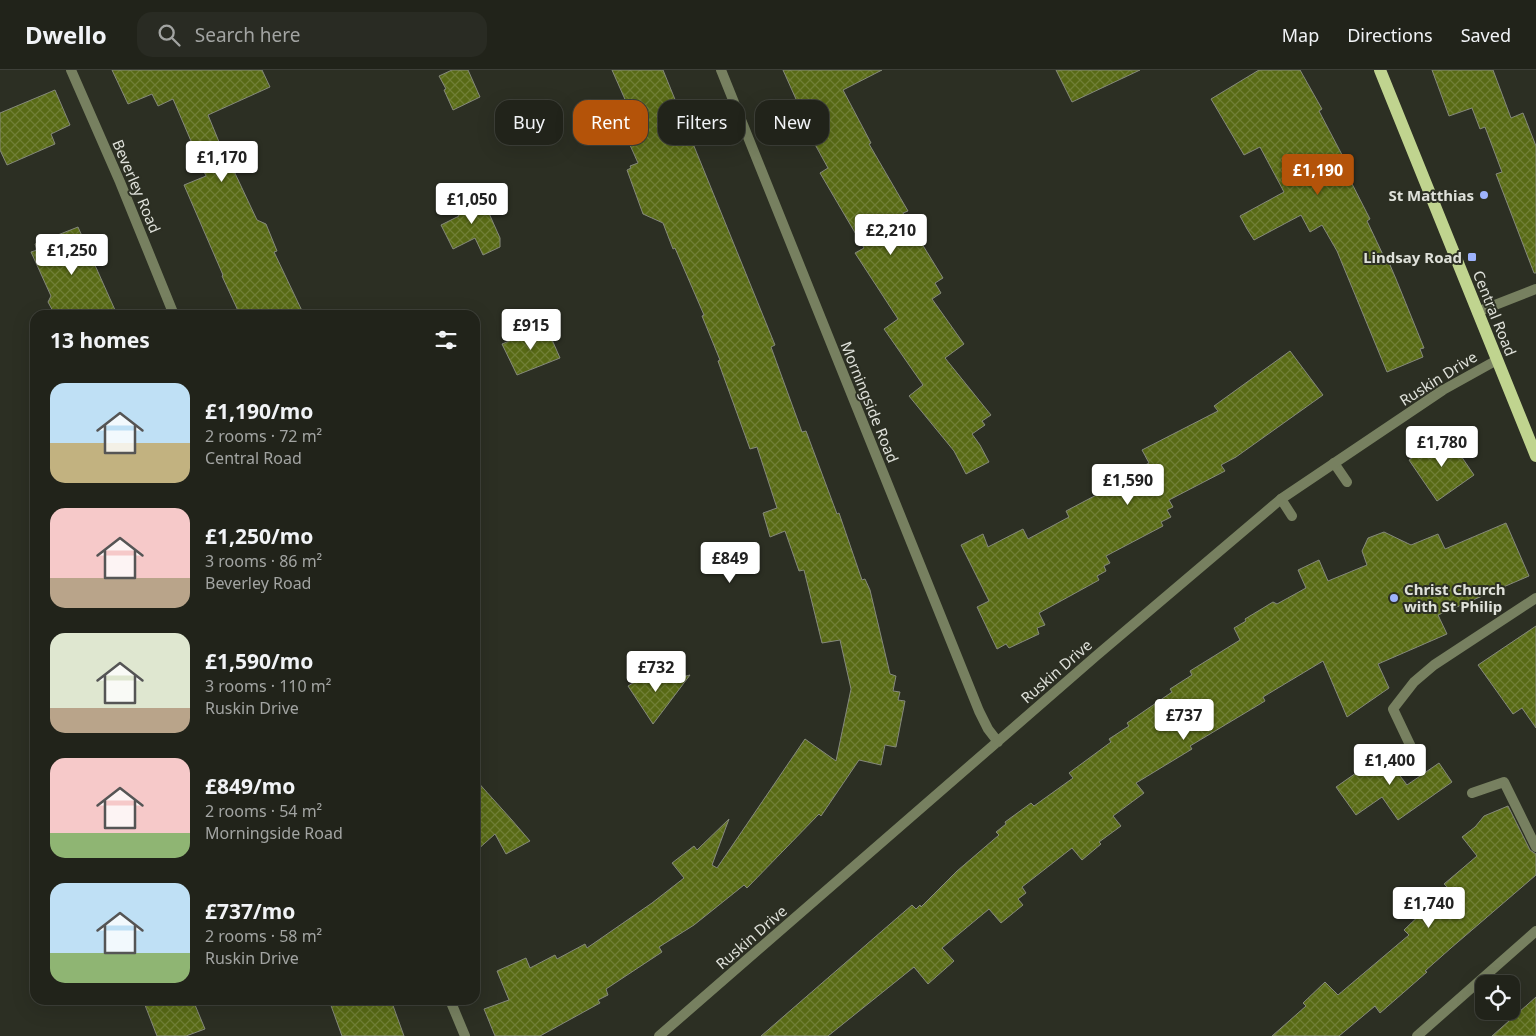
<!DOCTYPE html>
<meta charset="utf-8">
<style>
body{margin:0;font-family:"Noto Sans",sans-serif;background:#292b23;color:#f1f3f6;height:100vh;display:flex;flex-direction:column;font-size:19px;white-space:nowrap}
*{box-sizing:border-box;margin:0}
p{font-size:16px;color:#a2a4a2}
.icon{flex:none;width:28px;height:28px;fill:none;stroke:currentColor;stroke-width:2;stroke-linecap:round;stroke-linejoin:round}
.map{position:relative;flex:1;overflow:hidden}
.side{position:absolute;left:30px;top:240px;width:450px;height:695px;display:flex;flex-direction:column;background:#21231a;border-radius:15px;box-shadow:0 5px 20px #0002,0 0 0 1px #3e4039}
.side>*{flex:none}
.top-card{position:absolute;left:495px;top:30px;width:475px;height:45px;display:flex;gap:10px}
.tools{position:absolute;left:1475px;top:905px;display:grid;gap:10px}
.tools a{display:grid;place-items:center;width:45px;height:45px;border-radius:10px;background:#21231a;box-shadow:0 5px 20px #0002,0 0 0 1px #3e4039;font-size:25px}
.price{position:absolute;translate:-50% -42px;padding:0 11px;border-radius:5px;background:#fff;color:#222;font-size:16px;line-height:32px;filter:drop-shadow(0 1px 2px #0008)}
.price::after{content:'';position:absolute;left:50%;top:30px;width:15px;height:11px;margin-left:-8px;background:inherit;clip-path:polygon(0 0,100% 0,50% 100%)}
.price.selected{background:#b45309;color:#fff}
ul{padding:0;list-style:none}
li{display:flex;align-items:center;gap:15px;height:125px;padding:0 20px}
li span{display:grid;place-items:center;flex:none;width:140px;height:100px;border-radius:15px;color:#555}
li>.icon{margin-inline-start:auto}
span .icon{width:60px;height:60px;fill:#fffc;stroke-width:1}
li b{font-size:21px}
h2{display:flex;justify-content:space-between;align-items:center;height:60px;padding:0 20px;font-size:21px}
.chip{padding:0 18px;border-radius:15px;background:#21231a;box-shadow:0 5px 20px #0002,0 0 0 1px #3e4039;font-size:18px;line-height:45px}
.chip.selected{background:#b45309;color:#fff}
header{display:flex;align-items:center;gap:30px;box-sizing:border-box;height:70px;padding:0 25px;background:#21231a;border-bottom:1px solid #3e4039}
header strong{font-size:24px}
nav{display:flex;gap:28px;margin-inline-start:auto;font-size:18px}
.search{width:350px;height:45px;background:#292b23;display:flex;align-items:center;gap:12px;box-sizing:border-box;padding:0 18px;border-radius:15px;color:#a2a4a2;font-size:19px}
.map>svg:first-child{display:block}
.building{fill:url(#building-cross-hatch);stroke:#85897b}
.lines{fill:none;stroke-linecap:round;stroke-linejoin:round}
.lane{stroke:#778060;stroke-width:10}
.street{stroke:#778060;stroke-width:10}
.primary{stroke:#c0d48f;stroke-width:12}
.poi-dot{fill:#9eb3fd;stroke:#2c2f23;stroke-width:2}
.labels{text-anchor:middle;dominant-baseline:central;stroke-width:4;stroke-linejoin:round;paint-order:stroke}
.street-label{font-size:15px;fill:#dfe1da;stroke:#2c2f23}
.poi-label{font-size:15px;font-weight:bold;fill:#dfe1da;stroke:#2c2f23;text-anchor:end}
</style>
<header>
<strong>Dwello</strong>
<div class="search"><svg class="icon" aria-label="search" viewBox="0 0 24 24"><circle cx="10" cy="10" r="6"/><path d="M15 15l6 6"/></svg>Search here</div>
<nav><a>Map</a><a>Directions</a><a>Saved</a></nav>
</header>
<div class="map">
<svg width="1536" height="966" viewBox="0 0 1536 966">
<defs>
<pattern id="building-cross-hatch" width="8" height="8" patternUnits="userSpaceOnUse" patternTransform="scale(1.25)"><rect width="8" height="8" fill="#586a15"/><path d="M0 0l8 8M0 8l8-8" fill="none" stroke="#707f36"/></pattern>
</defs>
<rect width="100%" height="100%" fill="#2c2f23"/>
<path class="building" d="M112 0H262L270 17 208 45 231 101 233 99 257 150 266 154 277 181 274 182 304 245H240L222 206 223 205 184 115 206 106 173 29 158 36 152 24 128 34Z
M452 0H468L480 27 453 40 444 20 446 19 439 6Z
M612 0H663L775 275 771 277 802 362 806 361 837 444 839 443 862 510 865 509 870 520 890 604 896 606 893 621 900 622 898 630 905 631 896 677 885 675 881 695 859 690 821 746 819 744 747 818 744 815 694 855 659 877 662 882 606 919 608 925 598 930 600 933 540 966H495L484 939 509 930 497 901 526 888 530 898 555 885 557 889 585 874 587 878 652 833 684 808 672 793 694 776 697 780 729 749 712 795 717 798 805 669 836 691 851 619 840 570 822 573 804 500 799 501 785 461 770 467 763 443 777 438 757 377 750 379 718 291 720 290 702 246 704 245 675 178 673 179 663 153 643 144 627 100 631 98 630 96 638 93 622 57 635 52Z
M783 0H882L843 20 871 73 869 74 908 141 903 143 943 208 935 213 941 223 932 229 964 274 945 288 991 345 982 351 985 355 972 364 980 375 989 392 966 404 954 381 909 326 923 315 884 259 898 249 855 183 864 178 820 103 828 98 796 40 800 38Z
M1056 0H1140L1072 32Z
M1259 0H1300L1322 39 1319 41 1350 100 1346 102 1370 149 1367 151 1385 189 1387 188 1396 209 1424 278 1420 279 1423 287 1387 302 1337 181 1322 155 1310 162 1301 145 1254 170 1247 159 1240 146 1284 122 1260 77 1244 85 1211 29Z
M1432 0H1493L1511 48 1523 43 1536 76V203H1534L1496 104 1502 102 1485 57 1480 59 1472 38 1449 46Z
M55 20 70 55 51 64 55 74 7 95 0 80V43Z
M479 121 500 168V177L483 185 475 168 453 179 441 155 459 146 452 133Z
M78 157 115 240 117 245H55L48 232 51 226 31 182 37 180 35 174Z
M546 256 560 288 517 305 502 274Z
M1290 281 1323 325 1236 387 1221 395 1225 401 1169 430 1173 437 1167 440 1171 447 1161 452 1163 456 1106 486 1110 493 1104 496 1106 501 1097 506 1099 510 1039 543 1045 555 1037 558 1039 564 1009 578 1006 574 997 579 977 537 989 531 961 475 983 464 988 477 1023 459 1028 469 1069 447 1066 441 1121 412 1119 409 1149 393 1142 380 1218 341 1214 336Z
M1446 364 1474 405 1437 431 1409 390Z
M1506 453 1529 506 1438 545 1447 564 1378 594 1389 618 1347 647 1323 591 1263 627 1265 631 1190 676 1192 679 1136 713 1144 723 1113 746 1121 756 1099 772 1101 774 1082 790 1072 778 1022 817 1026 823 1018 829 1023 835 1001 853 989 839 942 878 954 891 928 914 914 897 828 966H761L912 835 916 839 920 835 921 837 957 801 999 765 996 762 1006 754 1005 752 1031 733 1034 736 1073 708 1069 703 1111 672 1109 669 1129 656 1127 653 1172 622 1170 619 1192 605 1190 601 1240 570 1234 558 1246 551 1245 549 1273 532 1277 534 1306 518 1298 500 1319 490 1328 511 1367 495 1362 481 1368 468 1384 462 1411 475 1438 464 1445 479Z
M1536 556V658L1522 638 1513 644 1478 595Z
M658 598 662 612 690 605 653 654 628 616Z
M1379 678 1407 715 1439 693 1452 712 1398 750 1382 727 1356 745 1336 717 1366 696 1362 690Z
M475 709 511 749 530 771 506 784 495 764 475 782Z
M1508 736 1530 780 1536 784V805L1451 878 1425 901 1427 902 1380 943 1375 936 1339 966H1272L1306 936 1303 933 1325 912 1338 925 1409 865 1404 860 1448 818 1444 814 1477 786 1462 767 1475 757 1484 746Z
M1536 927V966H1492Z
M143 930H193L205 959 186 966H157Z
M329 930H391L404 966H342Z"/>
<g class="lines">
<path class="lane" d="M1334 393 1347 412
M1281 429 1292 446
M1412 679 1393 639 1414 612 1434 595 1536 528
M1472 723 1504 712 1536 777"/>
<path class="street" d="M71 0 120 112 174 245
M721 0 979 641 988 659 998 672
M1477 242 1536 219
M450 930 465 966
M659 966 1096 586 1281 429 1443 320 1497 290
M1417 966 1536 861"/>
<path class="primary" d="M1380 0 1536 386"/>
</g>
<g class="poi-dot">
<circle cx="1484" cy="125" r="5"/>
<rect x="1467" y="182" width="10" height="10" rx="2.5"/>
<circle cx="1394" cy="528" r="5"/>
</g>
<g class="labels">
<g class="street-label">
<text transform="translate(137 116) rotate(67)">Beverley Road</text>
<text transform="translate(1495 243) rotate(68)">Central Road</text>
<text transform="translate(1438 308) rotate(-32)">Ruskin Drive</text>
<text transform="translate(870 332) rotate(68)">Morningside Road</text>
<text transform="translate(1056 601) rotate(-41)">Ruskin Drive</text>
<text transform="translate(751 867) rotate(-41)">Ruskin Drive</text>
</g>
<g class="poi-label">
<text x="1474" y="125">St Matthias</text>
<text x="1462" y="187">Lindsay Road</text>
<text x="1404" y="519" text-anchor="start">Christ Church<tspan x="1404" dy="17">with St Philip</tspan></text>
</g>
</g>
</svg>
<div class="tools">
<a><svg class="icon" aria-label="locate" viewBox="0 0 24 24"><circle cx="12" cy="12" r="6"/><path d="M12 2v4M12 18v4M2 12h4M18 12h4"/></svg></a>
</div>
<b class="price" style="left:222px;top:113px">£1,170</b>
<b class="price selected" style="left:1318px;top:126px">£1,190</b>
<b class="price" style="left:472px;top:155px">£1,050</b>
<b class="price" style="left:891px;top:186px">£2,210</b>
<b class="price" style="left:72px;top:206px">£1,250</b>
<b class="price" style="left:531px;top:281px">£915</b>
<b class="price" style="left:1442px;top:398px">£1,780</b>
<b class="price" style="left:1128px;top:436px">£1,590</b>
<b class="price" style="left:730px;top:514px">£849</b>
<b class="price" style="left:656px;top:623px">£732</b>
<b class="price" style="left:1184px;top:671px">£737</b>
<b class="price" style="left:1390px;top:716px">£1,400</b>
<b class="price" style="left:1429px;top:859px">£1,740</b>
<div class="top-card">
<a class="chip">Buy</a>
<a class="chip selected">Rent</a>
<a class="chip">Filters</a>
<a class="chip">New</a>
</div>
<section class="side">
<h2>13 homes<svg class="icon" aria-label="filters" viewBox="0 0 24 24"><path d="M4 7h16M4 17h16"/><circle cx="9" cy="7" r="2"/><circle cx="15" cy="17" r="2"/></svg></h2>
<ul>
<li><span style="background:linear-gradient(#bfe0f5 60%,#c2b280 0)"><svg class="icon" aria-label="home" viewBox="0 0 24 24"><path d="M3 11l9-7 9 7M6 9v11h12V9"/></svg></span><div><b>£1,190/mo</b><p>2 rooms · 72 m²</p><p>Central Road</p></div></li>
<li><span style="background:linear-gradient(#f6c9c9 70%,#b9a48a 0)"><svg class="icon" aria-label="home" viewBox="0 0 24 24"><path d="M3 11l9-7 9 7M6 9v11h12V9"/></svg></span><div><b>£1,250/mo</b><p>3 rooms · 86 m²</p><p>Beverley Road</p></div></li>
<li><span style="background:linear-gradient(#dfe7d0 75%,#b9a48a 0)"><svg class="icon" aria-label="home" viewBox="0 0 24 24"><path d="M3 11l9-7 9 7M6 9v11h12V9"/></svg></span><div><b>£1,590/mo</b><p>3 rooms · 110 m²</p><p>Ruskin Drive</p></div></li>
<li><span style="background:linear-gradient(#f6c9c9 75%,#8fb573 0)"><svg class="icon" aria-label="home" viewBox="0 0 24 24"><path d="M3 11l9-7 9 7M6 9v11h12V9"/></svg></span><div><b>£849/mo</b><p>2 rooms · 54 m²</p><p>Morningside Road</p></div></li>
<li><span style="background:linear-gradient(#bfe0f5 70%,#8fb573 0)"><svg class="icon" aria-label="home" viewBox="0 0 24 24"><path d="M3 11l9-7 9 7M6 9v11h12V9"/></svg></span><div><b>£737/mo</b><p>2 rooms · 58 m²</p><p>Ruskin Drive</p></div></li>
</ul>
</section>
</div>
